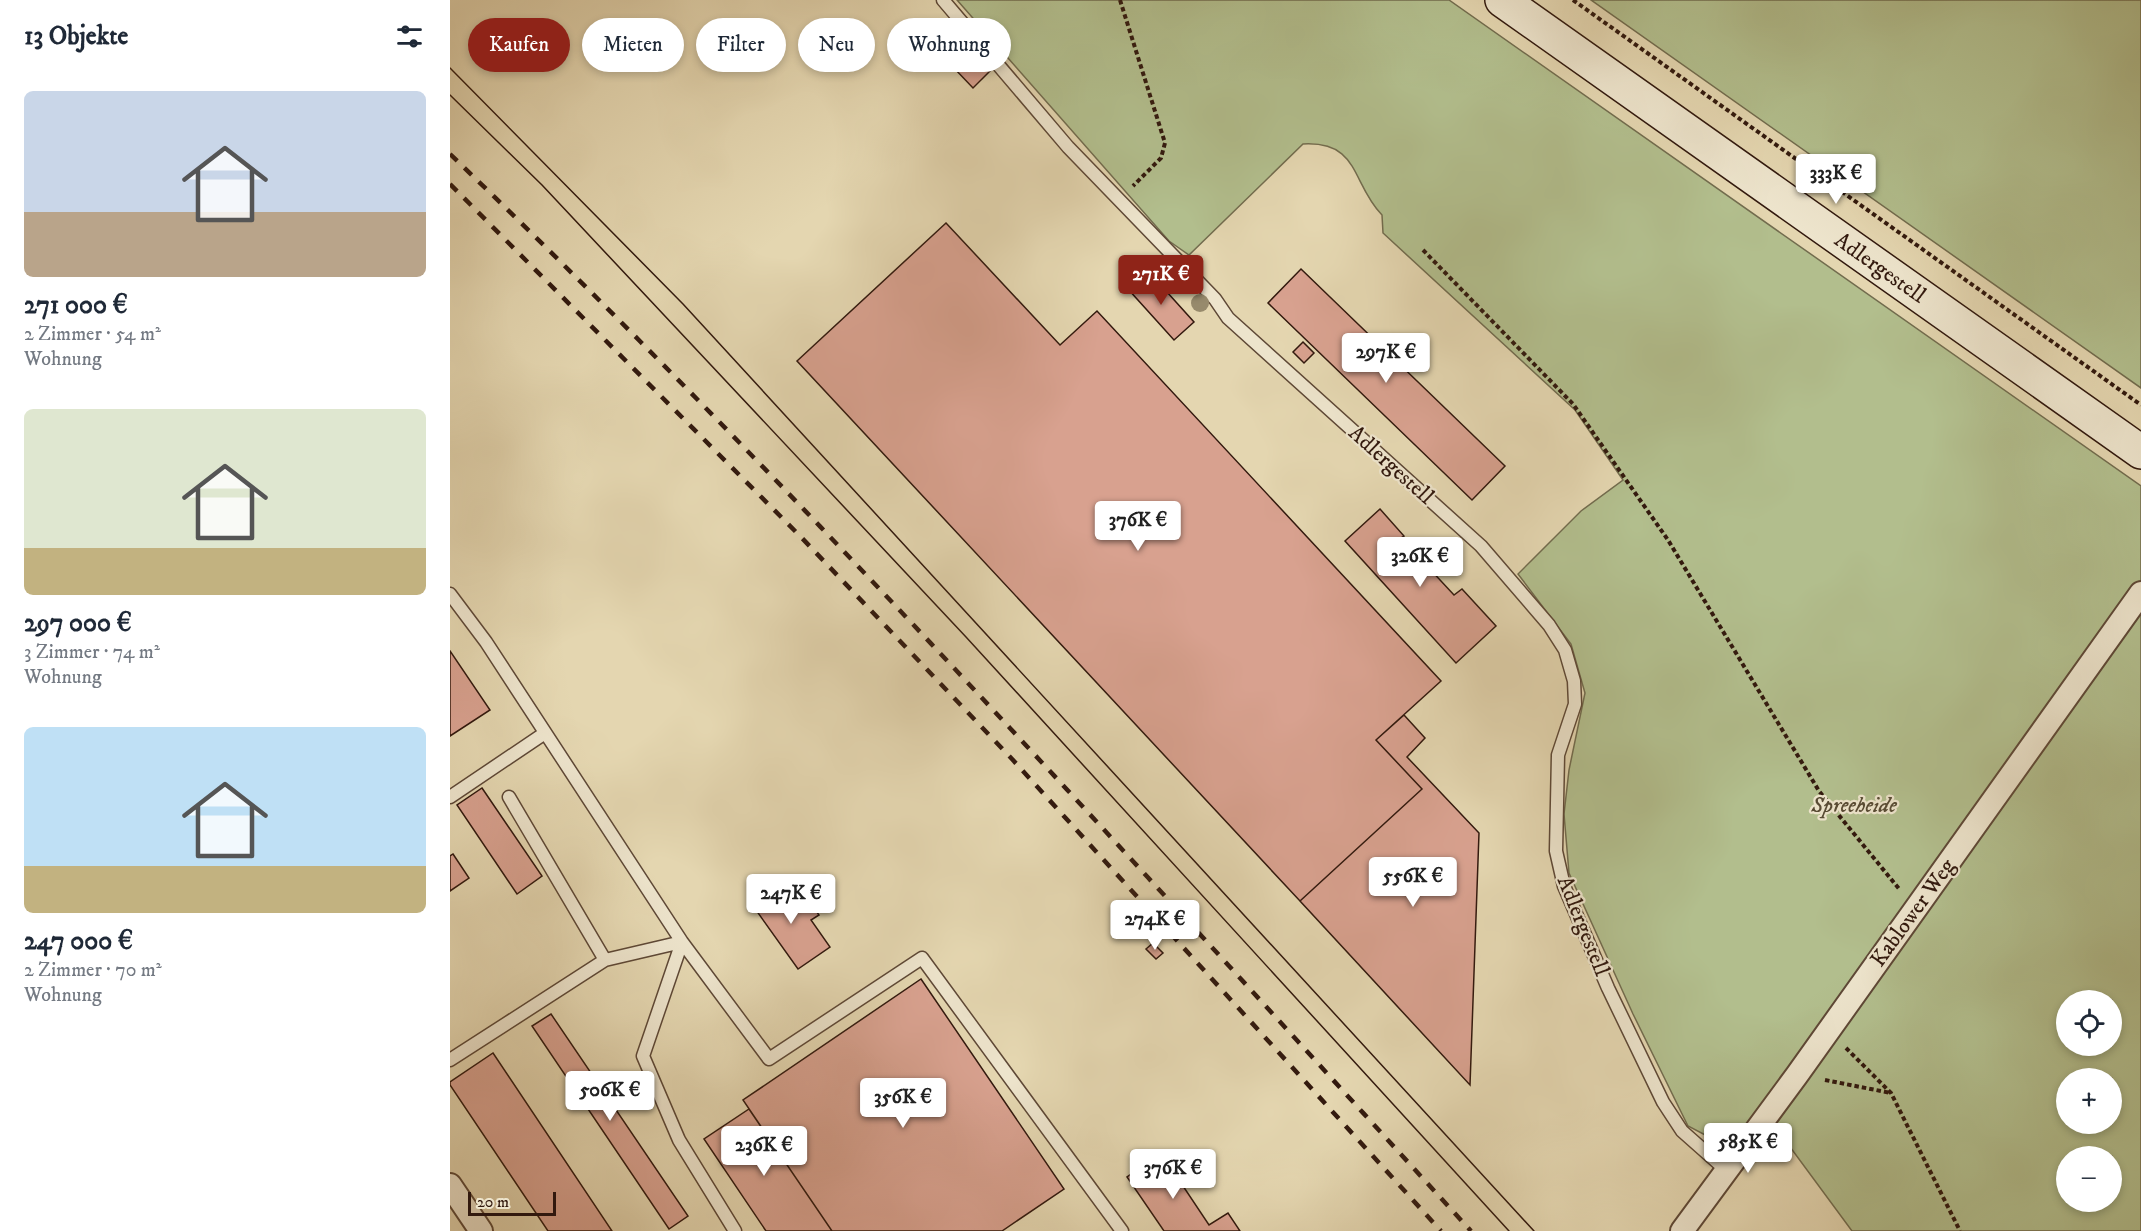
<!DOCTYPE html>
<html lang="de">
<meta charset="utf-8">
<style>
body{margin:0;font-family:"IM FELL DW Pica",serif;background:#f2f2f3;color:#1f2937;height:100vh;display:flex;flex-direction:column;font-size:22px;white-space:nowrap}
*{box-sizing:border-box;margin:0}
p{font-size:20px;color:#747a83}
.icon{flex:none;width:33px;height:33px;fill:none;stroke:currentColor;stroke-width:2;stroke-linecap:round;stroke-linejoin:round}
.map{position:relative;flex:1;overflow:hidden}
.side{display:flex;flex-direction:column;background:#fff;width:450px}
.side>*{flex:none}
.top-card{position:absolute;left:18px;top:18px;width:570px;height:54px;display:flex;gap:12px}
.controls{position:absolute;left:1606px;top:990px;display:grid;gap:12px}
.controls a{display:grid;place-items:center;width:66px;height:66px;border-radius:50%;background:#fff;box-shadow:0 3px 9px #0003;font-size:30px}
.scale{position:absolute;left:18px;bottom:15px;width:88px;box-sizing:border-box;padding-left:6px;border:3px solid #32190e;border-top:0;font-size:16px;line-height:21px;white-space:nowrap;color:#32190e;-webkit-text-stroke:4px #ede4cc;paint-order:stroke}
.price{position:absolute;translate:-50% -51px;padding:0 14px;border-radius:6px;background:#fff;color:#222;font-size:20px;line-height:39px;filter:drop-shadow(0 2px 3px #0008)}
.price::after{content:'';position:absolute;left:50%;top:36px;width:18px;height:14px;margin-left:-9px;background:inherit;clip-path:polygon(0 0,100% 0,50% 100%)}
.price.selected{background:#8f2418;color:#fff}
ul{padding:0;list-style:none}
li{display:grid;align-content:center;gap:12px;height:318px;padding:0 24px}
li span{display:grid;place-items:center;height:186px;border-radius:9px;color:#555}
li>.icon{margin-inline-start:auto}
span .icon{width:108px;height:108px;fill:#fffc;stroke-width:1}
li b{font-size:26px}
h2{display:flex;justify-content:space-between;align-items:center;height:72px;padding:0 24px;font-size:26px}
.chip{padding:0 21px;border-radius:27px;background:#fff;box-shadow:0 3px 9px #0003;font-size:21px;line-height:54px}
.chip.selected{background:#8f2418;color:#fff}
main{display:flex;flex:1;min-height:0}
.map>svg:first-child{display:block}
.green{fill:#b2be8d;stroke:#726c4e;stroke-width:1.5;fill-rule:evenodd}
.building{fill:#d8a18f;stroke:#32190e;stroke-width:1.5}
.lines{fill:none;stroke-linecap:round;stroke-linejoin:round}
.service-casing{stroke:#5e4836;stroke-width:15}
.minor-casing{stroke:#5e4836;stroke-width:26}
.secondary-casing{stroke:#32190e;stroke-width:36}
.path{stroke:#32190e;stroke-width:4;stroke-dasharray:4.5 3;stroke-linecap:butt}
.service{stroke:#ede4cc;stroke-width:12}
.minor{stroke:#ede4cc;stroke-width:22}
.secondary{stroke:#ede4cc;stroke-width:33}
.tram{stroke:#32190e;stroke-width:1.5}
.rail{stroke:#32190e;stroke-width:4.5;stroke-dasharray:10 10;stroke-linecap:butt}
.tree{fill:#978a6c}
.labels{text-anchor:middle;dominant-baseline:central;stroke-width:4.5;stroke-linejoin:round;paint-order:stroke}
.street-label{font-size:22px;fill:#32190e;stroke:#ede4cc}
.park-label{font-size:22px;font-style:italic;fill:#584b34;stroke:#ede4cc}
</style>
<main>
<section class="side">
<h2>13 Objekte<svg class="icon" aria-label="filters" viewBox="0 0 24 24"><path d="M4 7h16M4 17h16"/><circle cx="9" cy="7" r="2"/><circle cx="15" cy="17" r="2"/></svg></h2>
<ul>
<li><span style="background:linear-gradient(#c9d6e8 65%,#b9a48a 0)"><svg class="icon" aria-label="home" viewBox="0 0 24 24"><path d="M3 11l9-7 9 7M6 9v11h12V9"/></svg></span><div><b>271 000 €</b><p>2 Zimmer · 54 m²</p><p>Wohnung</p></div></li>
<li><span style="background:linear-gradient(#dfe7d0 75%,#c2b280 0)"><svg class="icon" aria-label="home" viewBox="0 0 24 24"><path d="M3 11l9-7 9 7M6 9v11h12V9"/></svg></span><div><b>297 000 €</b><p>3 Zimmer · 74 m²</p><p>Wohnung</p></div></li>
<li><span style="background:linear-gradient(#bfe0f5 75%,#c2b280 0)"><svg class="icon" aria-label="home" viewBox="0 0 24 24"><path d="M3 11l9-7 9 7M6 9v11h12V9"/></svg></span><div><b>247 000 €</b><p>2 Zimmer · 70 m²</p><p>Wohnung</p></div></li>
</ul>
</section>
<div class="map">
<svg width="1691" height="1231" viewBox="0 0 1691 1231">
<rect width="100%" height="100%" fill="#e4d6b0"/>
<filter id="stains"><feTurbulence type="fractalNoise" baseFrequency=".00333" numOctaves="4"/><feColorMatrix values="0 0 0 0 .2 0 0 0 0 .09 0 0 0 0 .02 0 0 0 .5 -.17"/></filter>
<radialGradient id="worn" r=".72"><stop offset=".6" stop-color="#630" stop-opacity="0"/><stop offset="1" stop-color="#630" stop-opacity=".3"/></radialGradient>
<path class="green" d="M507 0H999L1691 486V1231H1402L1332 1136 1259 1137 1238 1126 1183 1014 1119 873 1114 814 1119 770 1135 693 1121 644 1068 574 1131 511 1173 480 1125 410 933 233 932 215C901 183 910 141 853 144L739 255 719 241ZM1617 1000H1662V1046H1617ZM1617 1078H1662V1124H1617ZM1617 1156H1662V1202H1617Z
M1141 0H1691V388Z"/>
<path class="building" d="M531 57 542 69 523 88 504 68 513 59 521 67Z
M496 223 610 345 647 311 991 681 926 740 972 789 850 901 347 361Z
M851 269 1055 466 1022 500 818 303Z
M698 271 744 322 724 340 678 289Z
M853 342 864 353 854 363 843 352Z
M930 509 954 536 951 538 1004 595 1012 589 1046 626 1006 663 895 541Z
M0 651 40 710 0 736Z
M954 715 975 738 957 757 1029 833 1020 1085 850 901 972 789 926 740Z
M32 788 92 876 67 894 7 805Z
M3 854 19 878 0 891V856Z
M333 881 354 911 362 905 369 915 361 920 380 947 348 969 301 903Z
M703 943 713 953 706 959 696 949Z
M471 979 614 1189 552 1231H382L293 1100Z
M101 1014 238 1216 219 1229 82 1026Z
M43 1053 162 1231H98L0 1085V1082Z
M299 1109 382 1231H316L254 1139Z
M711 1153 759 1225 778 1213 790 1231H714L677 1177Z"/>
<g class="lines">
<defs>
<path id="service" d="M493 0 618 147 765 299 778 318 1031 546 1099 625 1115 650 1124 681 1125 704 1108 755 1106 851 1114 886 1158 988 1213 1102 1232 1131 1276 1170
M0 594 36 642 232 942 319 1059 472 958 672 1231
M0 797 95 733
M59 797 155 960
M0 1060 155 960 232 942 193 1056 229 1140 285 1231"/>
<path id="minor" d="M0 1185 31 1231
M1232 1231 1347 1075 1691 593"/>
<path id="secondary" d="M1052 0 1691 452"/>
</defs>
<use href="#service" class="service-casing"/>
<use href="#minor" class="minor-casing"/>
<use href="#secondary" class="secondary-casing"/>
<path class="path" d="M670 0 715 143 711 158 683 186
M1123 0 1691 405
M973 250 1123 404 1218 540 1369 791 1450 890
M1396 1048 1441 1093 1510 1231
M1375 1080 1441 1093"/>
<use href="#service" class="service"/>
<use href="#minor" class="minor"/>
<use href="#secondary" class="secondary"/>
<path class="tram" d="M0 68 233 304 1084 1231
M0 95 92 185 516 637 1059 1231"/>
<path class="rail" d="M0 154C357 497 687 866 1021 1231
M0 184 351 537 562 759 991 1231"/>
</g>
<circle class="tree" cx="750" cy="303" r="9"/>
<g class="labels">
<g class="street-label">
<text transform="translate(1430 268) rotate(35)">Adlergestell</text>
<text transform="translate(941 465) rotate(42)">Adlergestell</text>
<text transform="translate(1463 913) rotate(-54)">Kablower Weg</text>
<text transform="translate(1133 926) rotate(68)">Adlergestell</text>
</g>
<g class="park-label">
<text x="1404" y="805">Spreeheide</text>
</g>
</g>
<rect width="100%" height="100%" filter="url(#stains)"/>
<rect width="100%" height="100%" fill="url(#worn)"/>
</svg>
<div class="controls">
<a><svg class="icon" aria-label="locate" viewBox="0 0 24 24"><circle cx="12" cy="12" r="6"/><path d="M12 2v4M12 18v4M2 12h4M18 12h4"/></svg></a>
<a>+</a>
<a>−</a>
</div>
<div class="scale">20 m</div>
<b class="price" style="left:1386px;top:205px">333K €</b>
<b class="price selected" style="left:711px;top:306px">271K €</b>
<b class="price" style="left:936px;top:384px">297K €</b>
<b class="price" style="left:688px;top:552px">376K €</b>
<b class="price" style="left:970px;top:588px">326K €</b>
<b class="price" style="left:963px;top:908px">556K €</b>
<b class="price" style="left:341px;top:925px">247K €</b>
<b class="price" style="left:705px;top:951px">274K €</b>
<b class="price" style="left:160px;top:1122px">506K €</b>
<b class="price" style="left:453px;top:1129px">356K €</b>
<b class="price" style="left:1298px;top:1174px">585K €</b>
<b class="price" style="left:314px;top:1177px">236K €</b>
<b class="price" style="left:723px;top:1200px">376K €</b>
<div class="top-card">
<a class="chip selected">Kaufen</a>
<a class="chip">Mieten</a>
<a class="chip">Filter</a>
<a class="chip">Neu</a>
<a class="chip">Wohnung</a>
</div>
</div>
</main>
